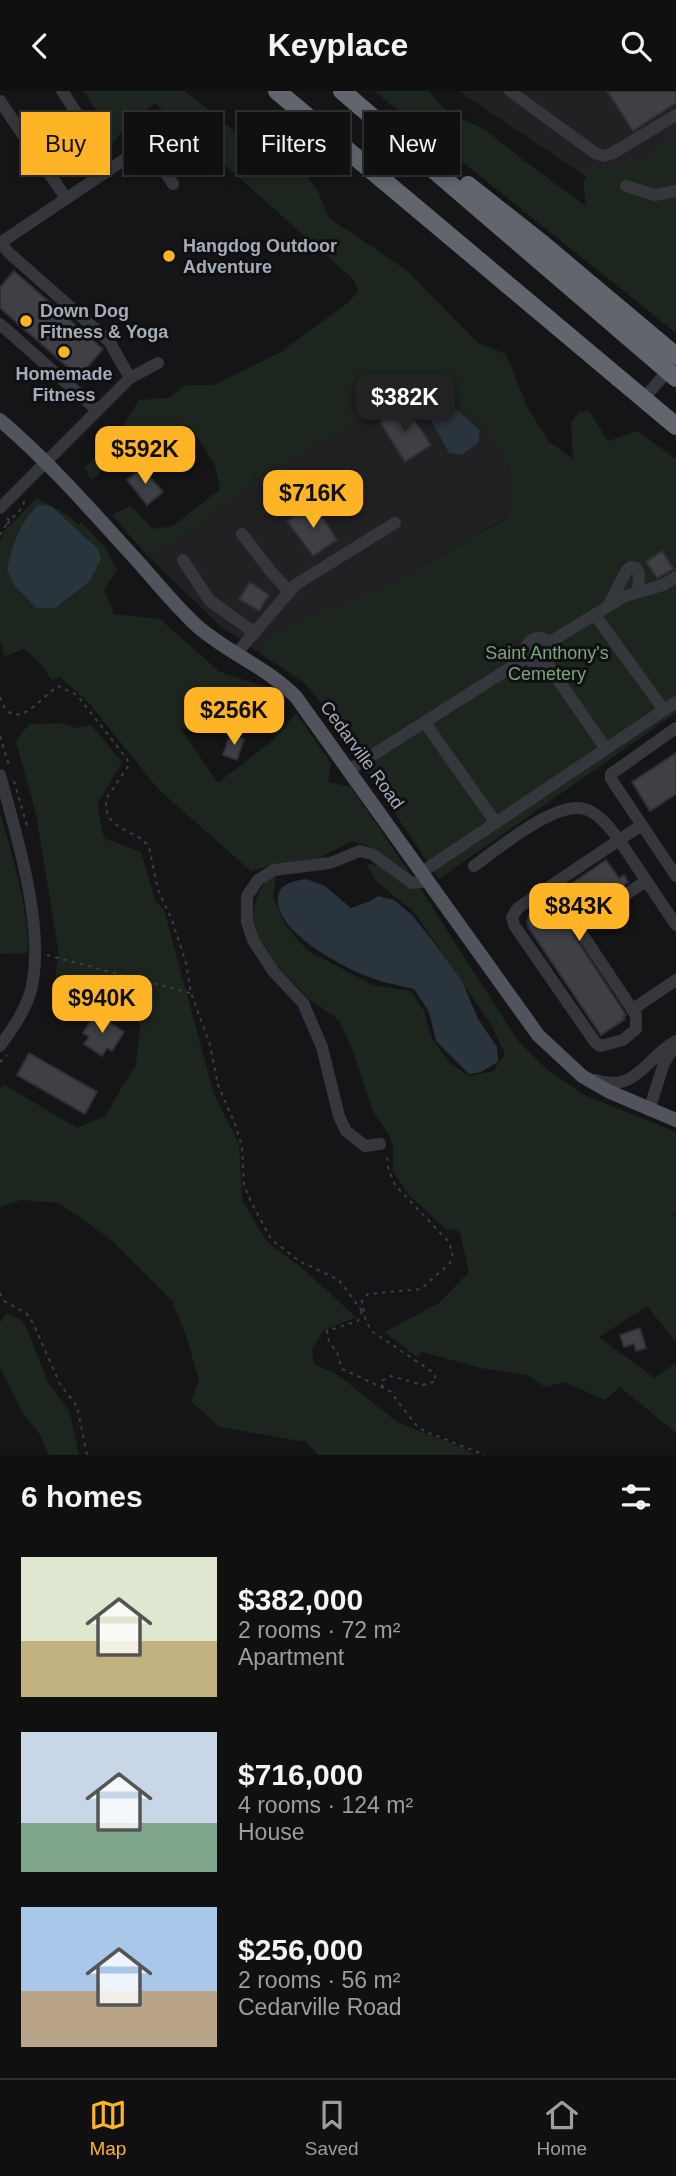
<!DOCTYPE html>
<meta charset="utf-8">
<style>
body{margin:0;font-family:Arial,sans-serif;background:#19191a;color:#f1f3f6;height:100vh;display:flex;flex-direction:column;font-size:26px;white-space:nowrap}
*{box-sizing:border-box;margin:0}
p{font-size:23px;color:#9c9d9f}
.icon{flex:none;width:38px;height:38px;fill:none;stroke:currentColor;stroke-width:2;stroke-linecap:round;stroke-linejoin:round}
.map{position:relative;height:1364px;overflow:hidden}
.sheet{display:flex;flex-direction:column;background:#101011;flex:1}
.sheet>*{flex:none}
.guide{position:absolute;left:21px;top:21px;width:635px;height:63px;display:flex;gap:14px}
.price{position:absolute;translate:-50% -60px;padding:0 16px;border-radius:14px;background:#ffb425;color:#111;font-size:23px;line-height:46px;filter:drop-shadow(0 2px 4px #0008)}
.price::after{content:'';position:absolute;left:50%;top:42px;width:21px;height:16px;margin-left:-10px;background:inherit;clip-path:polygon(0 0,100% 0,50% 100%)}
.price.selected{background:#222;color:#fff}
ul{padding:0;list-style:none}
li{display:flex;align-items:center;gap:21px;height:175px;padding:0 21px}
li span{display:grid;place-items:center;flex:none;width:196px;height:140px;border-radius:0px;color:#555}
li>.icon{margin-inline-start:auto}
span .icon{width:84px;height:84px;fill:#fffc;stroke-width:1}
li b{font-size:30px}
h2{display:flex;justify-content:space-between;align-items:center;height:84px;padding:0 21px;font-size:30px}
.chip{padding:0 24px;border-radius:0px;background:#101011;box-shadow:0 4px 10px #0003,0 0 0 2px #303031;font-size:24px;line-height:63px}
.chip.selected{background:#ffb425;color:#111}
header{display:flex;justify-content:space-between;align-items:center;height:91px;padding:0 21px;background:#101011;font-size:32px;font-weight:600}
.menu{display:flex;justify-content:space-around;align-items:center;height:98px;border-top:2px solid #303031;background:#101011;font-size:19px;color:#9c9d9f}
.menu a{display:grid;justify-items:center;gap:4px}
.menu .selected{color:#ffb425}
.map>svg:first-child{display:block}
.built{fill:#212124}
.green{fill:#1d261e}
.water{fill:#2a343c}
.building{fill:#3e4045;stroke:#2f2f33;stroke-width:2}
.lines{fill:none;stroke-linecap:round;stroke-linejoin:round}
.path{stroke:#3b3e44;stroke-width:2;stroke-dasharray:3.5 5;stroke-linecap:butt}
.minor{stroke:#36373c;stroke-width:12}
.major{stroke:#51545c;stroke-width:14}
.highway{stroke:#61656e;stroke-width:18}
.poi-dot{fill:#ffb425;stroke:#101012;stroke-width:2.5}
.labels{text-anchor:middle;dominant-baseline:central;stroke-width:6;stroke-linejoin:round;paint-order:stroke}
.poi-label{font-size:18px;font-weight:bold;fill:#a5abb9;stroke:#101012;text-anchor:start}
.park-label{font-size:18px;fill:#7ba57d;stroke:#101012}
.street-label{font-size:18px;fill:#a5abb9;stroke:#101012}
</style>
<header><svg class="icon" aria-label="back" viewBox="0 0 24 24"><path d="M15 5l-7 7 7 7"/></svg>Keyplace<svg class="icon" aria-label="search" viewBox="0 0 24 24"><circle cx="10" cy="10" r="6"/><path d="M15 15l6 6"/></svg></header>
<div class="map">
<svg width="676" height="1364" viewBox="0 0 676 1364">
<rect width="100%" height="100%" fill="#151517"/>
<path class="built" d="M459 0H676V50L643 74 591 89Z
M425 290 444 300 482 333 491 345 510 380 509 425 378 500 286 535 264 554V565L220 535 147 464 199 434 248 393 315 353 376 321Z"/>
<path class="green" d="M83 0H185L276 74 302 78 317 98 329 127 406 179 478 252 506 263 527 315 548 350 573 368 571 332 579 321 589 320 608 350 637 340 676 368V622L439 788 316 605 303 591 264 565V554L286 535 378 500 509 426 510 379 491 345 482 333 444 300 425 290 376 321 315 353 248 393 199 434 147 464 112 424 130 415 154 438 173 435 220 398 215 374 190 335 165 337 117 366 92 389 84 377 117 344 139 309 168 307 186 294H214L279 262 348 212 358 201 354 189 155 12 130 30 107 59 95 70 89 64 103 53 100 39 105 33Z
M374 0H428L449 22 484 38 527 72 586 115 583 91 592 78 644 71 676 46V242Z
M37 407 72 427 78 434 81 431 106 457 117 480 104 498 114 523 160 528 220 581 266 596 230 615 214 636 181 638 218 692 273 649 296 622 331 672 328 691 351 696 420 797 518 950 543 975 582 1003 676 1041V1123L671 1122 676 1125V1251L647 1215 599 1246 654 1287 676 1272V1342L620 1296 605 1309 564 1291 545 1296 527 1284 480 1277 423 1261 417 1266 384 1241 439 1212 469 1181 460 1142 457 1139 446 1138 409 1104 393 1081V1054L388 1042 373 1021 353 960 339 929 310 909 274 872 266 856 253 841C253 815 254 805 271 784L276 787 273 806 286 835 308 860 373 894 411 900 424 920 432 948 450 972 469 985 493 980 505 963 492 935 415 822 376 790 366 772 384 776 389 771 373 756 352 750 310 772H280L251 780 159 699 89 612 60 586 52 589 39 571 24 558 5 565 0 550V450L4 440Z
M61 632 76 637 91 634 122 671 97 713 104 747 141 761 155 809 164 819 214 1003 239 1053 242 1109 267 1151 302 1177 356 1226 323 1240 312 1258 314 1273 338 1284 397 1331 463 1357 475 1364H318L306 1351 219 1336 191 1310 199 1290 187 1247 172 1210 111 1149 59 1112 21 1109 0 1116V997L5 994 77 1037 105 1025 136 973 140 934 127 909 55 885 59 864 36 723 16 650 29 633Z
M0 722C10 754 32 831 27 862L0 863Z
M6 1222 21 1229 27 1238 48 1292 69 1319 79 1364H49L40 1344 23 1322 0 1277V1232Z"/>
<path class="water" d="M430 302H437L480 339 478 352 462 364 449 362 422 313 423 305Z
M38 414 51 415 98 458 101 468 89 491 55 517H36L14 494 7 479C12 454 20 432 38 414Z
M306 788 325 795 351 817 368 811 378 805 394 809 412 824 432 849 462 890 478 928 497 956 498 971 481 981 469 983 436 950 429 921 414 898C396 894 377 890 361 883 335 871 277 841 278 808 278 793 294 790 306 788Z"/>
<path class="building" d="M607 0H676V12L633 40Z
M14 180 103 258 79 286 0 217V196Z
M405 314 431 354 405 371 380 331Z
M142 377 163 401 147 414 127 389Z
M314 413 337 449 313 465 287 430Z
M662 460 674 478 657 487 646 471Z
M250 491 269 504 259 520 239 508Z
M230 643 244 648 237 669 223 664Z
M676 662V703L650 720 632 691Z
M606 769 619 787 624 784 628 791 578 825 575 829 576 837 573 843 626 924 623 926 625 928 601 944 528 836 527 830 531 820Z
M96 922 124 941 112 960 107 957 102 965 84 953 89 946 83 942Z
M29 962 97 1001 85 1023 17 984Z
M640 1237 646 1257 636 1260 634 1253 624 1256 620 1244Z"/>
<g class="lines">
<path class="path" d="M7 433 22 417 25 408
M0 444 9 429 7 427
M0 606C13 646 40 607 58 595L77 604 127 668 129 674 106 708V719L110 728 119 736 142 748 149 756 158 799 172 829 186 872 191 902 210 954 218 994 235 1033 242 1056 244 1094 251 1111 271 1148 299 1170 339 1189 362 1220
M0 645 10 678
M14 690 28 738
M47 864 190 902
M0 971 7 964
M0 1202 4 1210 26 1222 33 1232 60 1293 77 1315 87 1364
M362 1220 358 1230 327 1240 329 1251 337 1261 342 1278 390 1300 416 1334 424 1340 485 1364
M383 1297 381 1290 391 1285 423 1294 436 1290 434 1282 373 1241 366 1231 362 1210 368 1203 421 1198 450 1172 453 1161 447 1149 395 1094 388 1077 387 1064"/>
<path class="minor" d="M510 0 595 62 603 65 613 62 676 24
M0 10 66 107
M48 81 92 49V45L62 0
M626 95 655 104 676 100
M0 151 9 162 109 250 130 287 0 417
M0 152 137 60C154 59 164 80 173 93
M0 233 97 319
M130 287 158 272
M643 308 668 280
M242 443 272 482 290 501
M183 469 209 509 255 542
M608 515 627 479 631 476 636 477 639 483 638 500
M595 524 664 619
M526 560a13 13 0 1 1 26 0a13 13 0 1 1-26 0Z
M550 551 625 505 663 494 676 486
M236 563 295 494 395 432
M546 571 606 658
M425 632 496 732
M676 637 611 683V688L676 785
M349 679 527 566
M0 684C16 742 43 829 33 889 30 913 14 936 0 955
M642 734 619 749 676 834
M474 775C498 758 559 706 588 719 602 726 610 737 619 749L518 817 512 826 514 834 595 951 600 955 623 949 636 938V924L582 843
M422 781 676 611
M583 832 646 790
M633 918 676 889
M595 989C637 1002 644 968 676 950
M649 1019 664 972 676 953
M380 1053 365 1055 346 1040 339 1025 322 956 303 912 273 880 253 849 247 831V805L258 789 274 779 330 772 360 760 372 763 412 792 428 790"/>
<path class="major" d="M0 329C52 373 96 425 142 475 159 495 177 516 196 534 227 562 267 576 296 606L538 944 582 985 608 1000 676 1029"/>
<path class="highway" d="M277 0 676 335
M342 0 676 287
M468 94 539 150 676 265"/>
</g>
<g class="poi-dot">
<circle cx="169" cy="165" r="7"/>
<circle cx="26" cy="230" r="7"/>
<circle cx="64" cy="261" r="7"/>
</g>
<g class="labels">
<g class="poi-label">
<text x="183" y="155">Hangdog Outdoor<tspan x="183" dy="21">Adventure</tspan></text>
<text x="40" y="220">Down Dog<tspan x="40" dy="21">Fitness &amp; Yoga</tspan></text>
<text x="64" y="283" text-anchor="middle">Homemade<tspan x="64" dy="21">Fitness</tspan></text>
</g>
<g class="park-label">
<text x="547" y="562">Saint Anthony's<tspan x="547" dy="21">Cemetery</tspan></text>
</g>
<g class="street-label">
<text transform="translate(362 664) rotate(54)">Cedarville Road</text>
</g>
</g>
</svg>
<b class="price selected" style="left:405px;top:343px">$382K</b>
<b class="price" style="left:145px;top:395px">$592K</b>
<b class="price" style="left:313px;top:439px">$716K</b>
<b class="price" style="left:234px;top:656px">$256K</b>
<b class="price" style="left:579px;top:852px">$843K</b>
<b class="price" style="left:102px;top:944px">$940K</b>
<div class="guide">
<a class="chip selected">Buy</a>
<a class="chip">Rent</a>
<a class="chip">Filters</a>
<a class="chip">New</a>
</div>
</div>
<section class="sheet">
<h2>6 homes<svg class="icon" aria-label="filters" viewBox="0 0 24 24"><path d="M4 7h16M4 17h16"/><circle cx="9" cy="7" r="2"/><circle cx="15" cy="17" r="2"/></svg></h2>
<ul>
<li><span style="background:linear-gradient(#dfe7d0 60%,#c2b280 0)"><svg class="icon" aria-label="home" viewBox="0 0 24 24"><path d="M3 11l9-7 9 7M6 9v11h12V9"/></svg></span><div><b>$382,000</b><p>2 rooms · 72 m²</p><p>Apartment</p></div></li>
<li><span style="background:linear-gradient(#c9d6e8 65%,#7fa58c 0)"><svg class="icon" aria-label="home" viewBox="0 0 24 24"><path d="M3 11l9-7 9 7M6 9v11h12V9"/></svg></span><div><b>$716,000</b><p>4 rooms · 124 m²</p><p>House</p></div></li>
<li><span style="background:linear-gradient(#a9c7e8 60%,#b9a48a 0)"><svg class="icon" aria-label="home" viewBox="0 0 24 24"><path d="M3 11l9-7 9 7M6 9v11h12V9"/></svg></span><div><b>$256,000</b><p>2 rooms · 56 m²</p><p>Cedarville Road</p></div></li>
</ul>
</section>
<nav class="menu">
<a class="selected"><svg class="icon" aria-label="map" viewBox="0 0 24 24"><path d="M3 6l6-2 6 2 6-2v14l-6 2-6-2-6 2zM9 4v14M15 6v14"/></svg>Map</a>
<a><svg class="icon" aria-label="saved" viewBox="0 0 24 24"><path d="M7 4h10v16l-5-4-5 4z"/></svg>Saved</a>
<a><svg class="icon" aria-label="home" viewBox="0 0 24 24"><path d="M3 11l9-7 9 7M6 9v11h12V9"/></svg>Home</a>
</nav>
